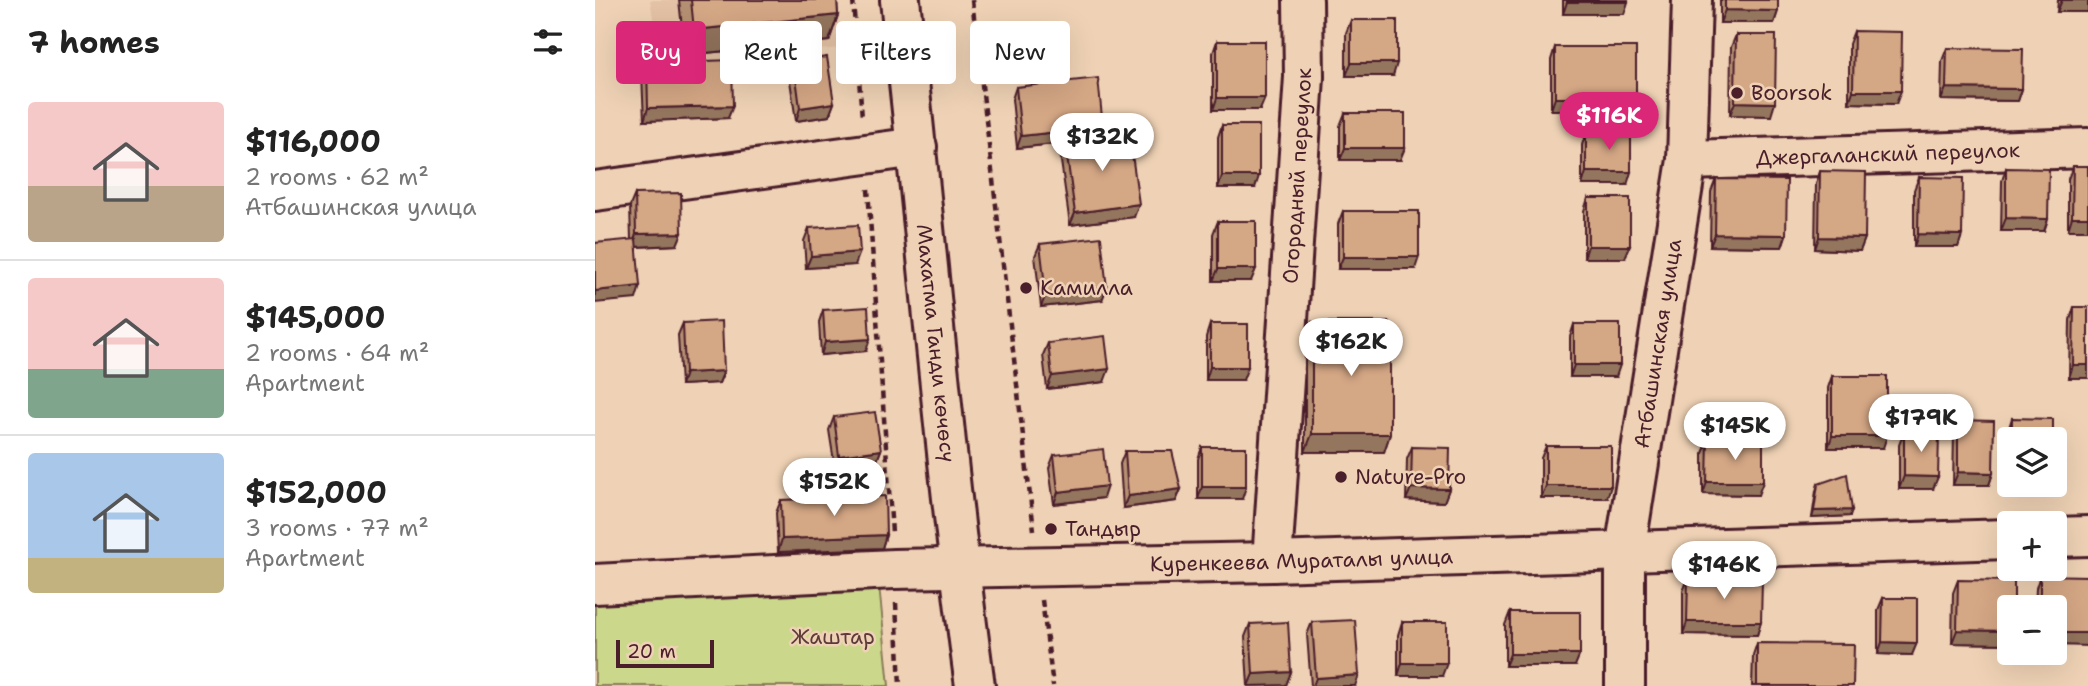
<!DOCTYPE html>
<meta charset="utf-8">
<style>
body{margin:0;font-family:"Shantell Sans",sans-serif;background:#f6f6f6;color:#222;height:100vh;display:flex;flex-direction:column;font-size:26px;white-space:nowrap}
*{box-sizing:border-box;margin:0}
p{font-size:23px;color:#767676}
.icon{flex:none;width:38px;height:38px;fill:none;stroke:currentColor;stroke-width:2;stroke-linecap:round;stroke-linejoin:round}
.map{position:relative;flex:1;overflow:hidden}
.details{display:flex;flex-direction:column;background:#fff;width:595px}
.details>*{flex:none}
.guide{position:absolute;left:21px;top:21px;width:665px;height:63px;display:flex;gap:14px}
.buttons{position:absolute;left:1402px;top:427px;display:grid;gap:14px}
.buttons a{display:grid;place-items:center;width:70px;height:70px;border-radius:7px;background:#fff;box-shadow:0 7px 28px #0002;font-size:35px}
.scale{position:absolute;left:21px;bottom:18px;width:98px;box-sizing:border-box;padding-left:7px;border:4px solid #4a1f2b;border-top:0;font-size:19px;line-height:24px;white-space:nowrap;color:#4a1f2b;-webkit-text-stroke:5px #efd2b5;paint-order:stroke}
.price{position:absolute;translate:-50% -60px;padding:0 16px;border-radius:24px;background:#fff;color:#222;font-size:23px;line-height:46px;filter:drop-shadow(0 2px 4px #0008)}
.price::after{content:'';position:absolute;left:50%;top:42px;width:21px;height:16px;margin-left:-10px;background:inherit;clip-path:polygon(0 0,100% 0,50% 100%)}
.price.current{background:#db2777;color:#fff}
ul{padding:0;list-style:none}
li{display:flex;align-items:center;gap:21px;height:175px;padding:0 28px}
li+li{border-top:2px solid #e0e0e0}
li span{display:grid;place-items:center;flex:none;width:196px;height:140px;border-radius:7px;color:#555}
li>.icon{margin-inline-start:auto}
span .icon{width:84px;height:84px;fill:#fffc;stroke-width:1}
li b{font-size:30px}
h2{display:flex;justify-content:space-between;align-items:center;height:84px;padding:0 28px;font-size:30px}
.pill{padding:0 24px;border-radius:7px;background:#fff;box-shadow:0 7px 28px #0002;font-size:24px;line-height:63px}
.pill.current{background:#db2777;color:#fff}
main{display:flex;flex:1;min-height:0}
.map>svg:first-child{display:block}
.built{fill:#e4c2a5}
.green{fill:#cbd78a;stroke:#8a7b5a;stroke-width:2}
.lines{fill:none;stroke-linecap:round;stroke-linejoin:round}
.minor-casing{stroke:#4a1f2b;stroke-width:44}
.major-casing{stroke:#4a1f2b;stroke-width:44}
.path{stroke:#4a1f2b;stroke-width:4.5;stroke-dasharray:7 5;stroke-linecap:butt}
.minor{stroke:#efd2b5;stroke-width:38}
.major{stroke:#efd2b5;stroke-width:38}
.wall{fill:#b69072;stroke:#4a1f2b;stroke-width:2}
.shaded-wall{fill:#94755d;stroke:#4a1f2b;stroke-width:2}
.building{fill:#d4a785;stroke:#4a1f2b;stroke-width:2}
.poi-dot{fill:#4a1f2b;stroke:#efd2b5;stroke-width:2.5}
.labels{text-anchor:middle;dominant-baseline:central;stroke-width:5;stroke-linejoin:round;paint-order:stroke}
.poi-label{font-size:21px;fill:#4a1f2b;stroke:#efd2b5;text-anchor:start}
.street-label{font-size:21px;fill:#4a1f2b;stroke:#efd2b5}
.park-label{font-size:21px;fill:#5d3b39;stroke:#efd2b5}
</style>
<main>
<section class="details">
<h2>7 homes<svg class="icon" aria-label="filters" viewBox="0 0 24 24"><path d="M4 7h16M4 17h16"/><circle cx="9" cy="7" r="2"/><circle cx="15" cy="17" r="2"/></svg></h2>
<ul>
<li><span style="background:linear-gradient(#f6c9c9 60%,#b9a48a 0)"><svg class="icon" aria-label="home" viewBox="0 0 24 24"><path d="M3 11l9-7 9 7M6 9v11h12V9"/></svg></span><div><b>$116,000</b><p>2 rooms · 62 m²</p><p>Атбашинская улица</p></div></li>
<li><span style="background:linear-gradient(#f6c9c9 65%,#7fa58c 0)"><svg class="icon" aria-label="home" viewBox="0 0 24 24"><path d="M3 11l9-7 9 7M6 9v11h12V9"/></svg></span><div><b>$145,000</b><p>2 rooms · 64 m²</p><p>Apartment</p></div></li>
<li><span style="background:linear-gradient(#a9c7e8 75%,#c2b280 0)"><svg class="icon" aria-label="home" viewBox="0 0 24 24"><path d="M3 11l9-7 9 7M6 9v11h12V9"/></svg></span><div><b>$152,000</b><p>3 rooms · 77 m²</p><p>Apartment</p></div></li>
</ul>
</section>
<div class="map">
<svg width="1493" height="686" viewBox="0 0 1493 686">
<rect width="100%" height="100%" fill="#efd2b5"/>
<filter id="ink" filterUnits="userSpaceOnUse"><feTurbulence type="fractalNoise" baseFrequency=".0143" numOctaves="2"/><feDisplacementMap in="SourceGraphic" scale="14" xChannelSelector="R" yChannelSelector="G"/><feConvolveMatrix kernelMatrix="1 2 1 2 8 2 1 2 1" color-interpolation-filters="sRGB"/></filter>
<g filter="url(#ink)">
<path class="built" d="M55 0H239L244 48 66 65Z"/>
<path class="green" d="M284 585 294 686H0V603Z"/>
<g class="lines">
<defs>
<g id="minor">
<path id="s1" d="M1092 160 1493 148"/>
<path d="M0 191 322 147"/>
<path d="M1460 537 1493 536"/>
<path id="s2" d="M677 562 709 77 708 0"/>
<path id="s3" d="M0 584 299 569 677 562 1414 539"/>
<path id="s4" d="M1030 686V551L1092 160 1097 0"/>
</g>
<g id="major">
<path id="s5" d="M305 0C331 228 349 458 380 686"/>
</g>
</defs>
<use href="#minor" class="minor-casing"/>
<use href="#major" class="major-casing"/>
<path class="path" d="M258 0 267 118
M377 0 439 530
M273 189 297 533
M447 600 458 686
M301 603 305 686"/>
<use href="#minor" class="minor"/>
<use href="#major" class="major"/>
</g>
<path class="wall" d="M84 0H242L243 15 234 41 90 55Z
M968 0H1033L1029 14H968Z
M1125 0H1183V11L1179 23H1125Z
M1463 0H1493V12H1462Z
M756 20 798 76H751V33Z
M1259 31 1301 104 1254 103V44Z
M1141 35 1176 116 1135 115 1136 47Z
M622 41 665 110H618V53Z
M960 47 1036 110H956V60Z
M1352 48 1427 89 1423 101 1346 100 1347 61Z
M199 62 239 103 234 116 201 121 194 74Z
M52 63 133 118 49 121 47 75Z
M421 87 508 127 505 137 539 217 475 225 465 154 469 143 422 148 417 99Z
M750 113 805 160H745V126Z
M627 125 660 188H623V137Z
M991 133 1032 185H987V145Z
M1478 166H1493V230H1473V179Z
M1411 168 1453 219 1449 231H1406L1407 181Z
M1225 171 1270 238 1265 251 1220 249 1221 184Z
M1324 177 1367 235 1363 247H1319V190Z
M1121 179 1191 235 1187 247 1115 246 1116 192Z
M40 194 82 245 42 247 41 299 36 240 35 206Z
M993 198 1030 258H989V211Z
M748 211 820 269H743V224Z
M623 221 656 281H618V234Z
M214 228 260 265 211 268 209 241Z
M445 244 507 300 446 307 440 256Z
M1479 307H1493V378H1474L1475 320Z
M228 310 271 351 226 355 224 322Z
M717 322 795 434 789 452H710V339Z
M88 323 129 371 124 383 86 385 83 335Z
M615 324 648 380H611V337Z
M979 324 1021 377H975V337Z
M453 343 509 382 452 389 448 355Z
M1237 376 1288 448H1233V388Z
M239 417 286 450 281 463 240 468 234 430Z
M1417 418 1458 439H1414V485H1455L1453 491 1412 490 1413 431Z
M1363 420 1398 473 1394 485H1358L1359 432Z
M1309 432 1338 489H1304V445Z
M1113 441 1163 495 1108 494V453Z
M951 446 1012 498H946V458Z
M607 447 647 499H603V459Z
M817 447 854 489 849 502 811 500 812 459Z
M530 451 586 489 581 501 528 508 525 464Z
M459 455 508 498 459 504 454 468Z
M1223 484 1257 510 1255 516 1217 518 1221 491Z
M186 500 291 535 287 548 183 552 181 513Z
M1445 575 1460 607H1440L1441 588Z
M1093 579 1166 622 1162 635 1088 634V591Z
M1363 580 1414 644 1357 643 1358 593Z
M1288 598 1317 655 1283 654V610Z
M915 612 980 666H910V625Z
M717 622 760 686H716L712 635Z
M807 622 847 676H803V635Z
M655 624 696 672 691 685 653 686 650 637Z
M1162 643 1258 686H1157L1158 655Z"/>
<path class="shaded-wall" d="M1467 0H1493V12H1462Z
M972 2H1033L1029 14H968Z
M1130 10 1183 11 1179 23H1125Z
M243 15 234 41 90 55 99 30Z
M756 63H802L798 76H751Z
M1351 88 1427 89 1423 101 1346 100Z
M1258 91H1306L1301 104 1254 103Z
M622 98H670L665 110H618Z
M960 98H1041L1036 110H956Z
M1140 102 1180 103 1176 116 1135 115Z
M239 103 234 116 201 121 205 108Z
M138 106 133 118 49 121 53 108Z
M508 127 504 139 422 148 426 136Z
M750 148H810L805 160H745Z
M991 172H1036L1032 185H987Z
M627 176H664L660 188H623Z
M544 204 539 217 475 225 480 213Z
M1477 217H1493V230H1473Z
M1411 218 1453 219 1449 231H1406Z
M87 233 82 245 37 247 41 234Z
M1120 234 1191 235 1187 247 1115 246Z
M1323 234 1367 235 1363 247H1319Z
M1224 237 1270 238 1265 251 1220 249Z
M993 246H1035L1030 258H989Z
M265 252 260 265 211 268 216 256Z
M748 257H824L820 269H743Z
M623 269H661L656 281H618Z
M45 286 41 299 0 303V291Z
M512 288 507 300 446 307 451 294Z
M275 339 271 351 226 355 230 342Z
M979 365H1025L1021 377H975Z
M1478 365H1493V378H1474Z
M615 367H653L648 380H611Z
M514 369 509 382 452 389 457 376Z
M129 371 124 383 86 385 90 373Z
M717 434H795L789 452H710Z
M1237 436H1292L1288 448H1233Z
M286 450 281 463 240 468 244 456Z
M1363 472 1398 473 1394 485H1358Z
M1309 476 1343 477 1338 489H1304Z
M1112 482H1168L1163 495 1108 494Z
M1414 485H1455L1453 491 1412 490Z
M512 486 508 498 459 504 463 492Z
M951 486H1016L1012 498H946Z
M607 487H651L647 499H603Z
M816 488 854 489 849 502 811 500Z
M586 489 581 501 528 508 533 496Z
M1257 510 1255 516 1217 518 1219 511Z
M291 535 287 548 183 552 187 539Z
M1092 622H1166L1162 635 1088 634Z
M1362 630 1414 631V644L1357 643Z
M1460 633H1493V646L1460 645Z
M1287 642 1322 643 1317 655 1283 654Z
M915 654H985L980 666H910Z
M807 663H852L847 676H803Z
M696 672 691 685 653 686 658 674Z
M764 675 760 686H718L721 678Z"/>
<path class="building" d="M96 0H242L243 15 99 30Z
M972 0H1033V2H972Z
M1130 0H1183V11L1130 10Z
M756 20H802V63H756Z
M1259 31 1307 32 1306 91H1258Z
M1141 35H1181L1180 103 1140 102Z
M622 41H670V98H622Z
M960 47H1041V98H960Z
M1352 48 1428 49 1427 89 1351 88Z
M232 57 239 103 205 108 199 62Z
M137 60 138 106 53 108 52 63Z
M503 78 508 127 426 136 421 87Z
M750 113H810V148H750Z
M627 125H664V176H627Z
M534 133 544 204 480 213 470 142Z
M991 133H1036V172H991Z
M1478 166H1493V217H1477Z
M1411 168 1454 169 1453 219 1411 218Z
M1225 171 1271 172 1270 238 1224 237Z
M1324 177 1368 178 1367 235 1323 234Z
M1121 179 1192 180 1191 235 1120 234Z
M86 193 87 233 41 234 40 194Z
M993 198H1035V246H993Z
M748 211H824V257H748Z
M623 221H661V269H623Z
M263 225 265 252 216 256 214 228Z
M506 237 512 288 451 294 445 244Z
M41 239 45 286 0 291V243Z
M273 307 275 339 230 342 228 310Z
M1479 307H1493V365H1478Z
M127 321 129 371 90 373 88 323Z
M717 322H795V434H717Z
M615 324H653V367H615Z
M979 324H1025V365H979Z
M510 336 514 369 457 376 453 343Z
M1237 376H1292V436H1237Z
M280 412 286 450 244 456 239 417Z
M1417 418 1458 419V439H1417Z
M1363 420 1399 421 1398 473 1363 472Z
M1309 432 1344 433 1343 477 1309 476Z
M1113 441 1168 442V482H1112Z
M951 446H1016V486H951Z
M607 447H651V487H607Z
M817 447 855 448 854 489 816 488Z
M508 449 512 486 463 492 459 455Z
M530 451H577L586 489 533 496Z
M1252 474 1257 510 1219 511 1223 484Z
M290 496 291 535 187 539 186 500Z
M1445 575 1493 576V633H1460V607H1445Z
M1093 579 1167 580 1166 622H1092Z
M1363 580 1419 581V607H1414V631L1362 630Z
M1288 598H1322V643L1287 642Z
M915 612H985V654H915Z
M760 620 764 675 721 678 717 622Z
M693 622 696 672 658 674 655 624Z
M807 622H852V663H807Z
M1162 643 1259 644 1258 686H1162Z"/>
</g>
<g class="poi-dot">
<circle cx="1142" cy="93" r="7"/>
<circle cx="431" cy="288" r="7"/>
<circle cx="746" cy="477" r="7"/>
<circle cx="456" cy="529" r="7"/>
</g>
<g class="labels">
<g class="poi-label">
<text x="1156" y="93">Boorsok</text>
<text x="445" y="288">Камилла</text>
<text x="760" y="477">Nature-Pro</text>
<text x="470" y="529">Тандыр</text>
</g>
<g class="street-label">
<text stroke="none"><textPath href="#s1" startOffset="201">Джергаланский переулок</textPath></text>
<text stroke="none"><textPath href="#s2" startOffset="387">Огородный переулок</textPath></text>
<text stroke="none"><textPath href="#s5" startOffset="345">Махатма Ганди көчөсү</textPath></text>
<text stroke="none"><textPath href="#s4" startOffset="345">Атбашинская улица</textPath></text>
<text stroke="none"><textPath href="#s3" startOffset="707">Куренкеева Мураталы улица</textPath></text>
</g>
<g class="park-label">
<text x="238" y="637">Жаштар</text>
</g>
</g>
</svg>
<div class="buttons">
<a><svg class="icon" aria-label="layers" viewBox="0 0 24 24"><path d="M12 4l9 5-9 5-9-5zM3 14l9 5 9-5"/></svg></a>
<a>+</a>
<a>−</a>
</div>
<div class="scale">20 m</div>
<b class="price current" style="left:1014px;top:152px">$116K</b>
<b class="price" style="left:507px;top:173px">$132K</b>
<b class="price" style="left:756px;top:378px">$162K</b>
<b class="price" style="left:1326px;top:454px">$179K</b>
<b class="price" style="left:1140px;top:462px">$145K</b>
<b class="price" style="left:239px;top:518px">$152K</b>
<b class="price" style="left:1129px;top:601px">$146K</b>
<div class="guide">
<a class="pill current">Buy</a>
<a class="pill">Rent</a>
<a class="pill">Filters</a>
<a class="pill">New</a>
</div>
</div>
</main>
